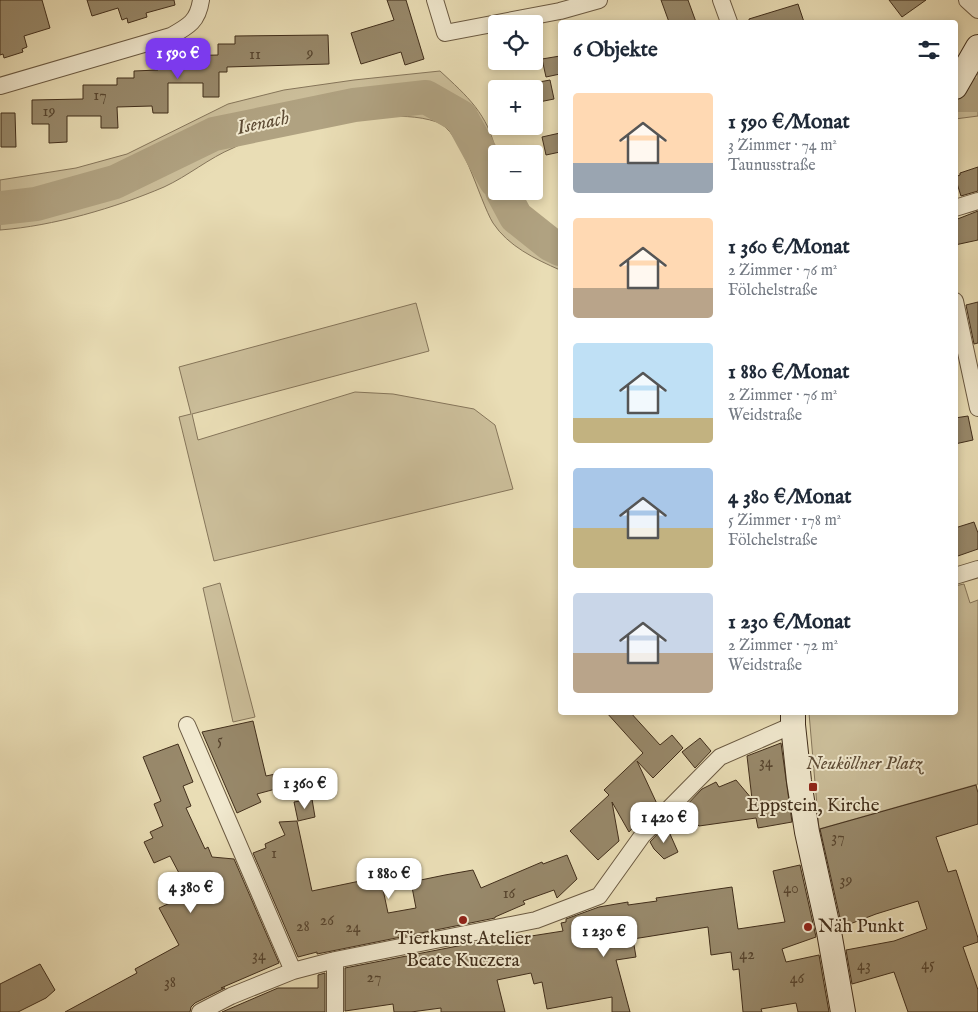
<!DOCTYPE html>
<html lang="de">
<meta charset="utf-8">
<style>
body{margin:0;font-family:"IM FELL English",serif;background:#f6f6f7;color:#1f2937;height:100vh;display:flex;flex-direction:column;font-size:19px;white-space:nowrap}
*{box-sizing:border-box;margin:0}
p{font-size:16px;color:#747a83}
.icon{flex:none;width:28px;height:28px;fill:none;stroke:currentColor;stroke-width:2;stroke-linecap:round;stroke-linejoin:round}
.map{position:relative;flex:1;overflow:hidden}
.sheet{position:absolute;left:558px;top:20px;width:400px;height:695px;display:flex;flex-direction:column;background:#fff;border-radius:5px;box-shadow:0 2px 8px #0003}
.sheet>*{flex:none}
.controls{position:absolute;left:488px;top:15px;display:grid;gap:10px}
.controls a{display:grid;place-items:center;width:55px;height:55px;border-radius:5px;background:#fff;box-shadow:0 2px 8px #0003;font-size:25px}
.price{position:absolute;translate:-50% -42px;padding:0 11px;border-radius:10px;background:#fff;color:#222;font-size:16px;line-height:32px;filter:drop-shadow(0 1px 2px #0008)}
.price::after{content:'';position:absolute;left:50%;top:30px;width:15px;height:11px;margin-left:-8px;background:inherit;clip-path:polygon(0 0,100% 0,50% 100%)}
.price.on{background:#7c3aed;color:#fff}
ul{padding:0;list-style:none}
li{display:flex;align-items:center;gap:15px;height:125px;padding:0 15px}
li span{display:grid;place-items:center;flex:none;width:140px;height:100px;border-radius:5px;color:#555}
li>.icon{margin-inline-start:auto}
span .icon{width:60px;height:60px;fill:#fffc;stroke-width:1}
li b{font-size:21px}
h2{display:flex;justify-content:space-between;align-items:center;height:60px;padding:0 15px;font-size:21px}
.map>svg:first-child{display:block}
.green{fill:#ccbf9b;stroke:#86765b}
.lines{fill:none;stroke-linecap:round;stroke-linejoin:round}
.river{stroke:#b0a281;stroke-width:34}
.building{fill:#98896b;stroke:#412e1b}
.minor-casing{stroke:#6b5a42;stroke-width:18}
.secondary-casing{stroke:#412e1b;stroke-width:26}
.minor{stroke:#f1e9cf;stroke-width:16}
.secondary{stroke:#f1e9cf;stroke-width:24}
.poi-dot{fill:#8f2418;stroke:#f1e9cf;stroke-width:2}
.labels{text-anchor:middle;dominant-baseline:central;stroke-width:4;stroke-linejoin:round;paint-order:stroke}
.number-label{font-size:16px;fill:#57452f}
.park-label{font-size:19px;font-style:italic;fill:#5d4b35;stroke:#f1e9cf}
.poi-label{font-size:19px;fill:#412e1b;stroke:#f1e9cf}
.water-label{font-size:20px;font-style:italic;fill:#5d4b34;stroke:#f1e9cf}
</style>
<div class="map">
<svg width="978" height="1012" viewBox="0 0 978 1012">
<rect width="100%" height="100%" fill="#e9ddb5"/>
<filter id="stains"><feTurbulence type="fractalNoise" baseFrequency=".004" numOctaves="4"/><feColorMatrix values="0 0 0 0 .2 0 0 0 0 .09 0 0 0 0 .02 0 0 0 .5 -.17"/></filter>
<radialGradient id="worn" r=".72"><stop offset=".6" stop-color="#630" stop-opacity="0"/><stop offset="1" stop-color="#630" stop-opacity=".3"/></radialGradient>
<path class="green" d="M440 71C467 96 488 114 496 152 498 164 496 179 496 191H514L526 216 560 238V270C535 259 508 246 493 223 479 200 462 130 437 122 398 109 356 122 317 127 300 130 281 131 265 135 254 138 243 143 233 148 209 158 188 176 164 187 115 208 53 226 0 230V180L76 168 127 154 228 104 284 90 354 80Z
M978 74V116L955 119V77Z
M416 303 429 351 192 414 198 440 355 392 393 394 474 409 495 425 513 489 214 561 179 417 191 414 179 367Z
M220 583 255 717 233 722 203 588Z
M964 584 970 603 978 600V784L819 829 809 713 955 712V586Z"/>
<g class="lines">
<path class="river" d="M955 95H978
M502 191 516 217 550 244 560 249
M0 208 36 204 115 182 214 134 354 105 426 97 461 117 496 181"/>
</g>
<path class="building" d="M0 0H42L50 28 24 36 27 47 22 49 23 52 4 58 3 54 0 55Z
M87 0H174L175 5 146 13 147 17 128 23 127 18 122 20 118 8 92 16Z
M387 0H406L424 59 405 65 401 52 361 64 351 33 394 20Z
M661 0H688L696 22H669Z
M889 0H926L902 17Z
M798 4 804 22H749V19Z
M328 35 329 64 227 67V72H219V97H203V83H168V113H153L152 106 117 107 118 128H101V116H67V142L49 143V124H32V100L83 99V85H117V78H134V71L158 70V63H176V56L218 55V44H235V36Z
M560 56V74L546 77 542 59Z
M550 80 554 99 534 103V83Z
M1 113H15L16 147H1Z
M560 133V152L546 155 542 137Z
M978 167V191L961 196 955 177 960 175V173Z
M978 211V240L955 245V220Z
M978 302V343L974 344 966 305Z
M968 416 973 440 955 444V418Z
M974 522 978 533V549L955 557V528Z
M606 712H630L660 745 672 735 683 748 653 778 637 761 658 806 640 824 639 821 629 832 612 802 619 841 598 860 570 831 609 795 604 790 643 753Z
M253 721 266 776 280 773 283 787 257 794 261 802 237 813 202 732Z
M700 738 711 751 695 768 682 752Z
M781 743 792 822 758 828 756 818 699 826 683 809 702 789 716 782 719 787 736 780 752 799 747 756Z
M178 744 193 782 183 786 191 806 186 808 205 849 208 847 212 857 234 859 279 963 221 988H225L195 1003 191 1007 190 1012H65L137 973 135 969 179 945 159 908 190 894 170 856 154 863 144 842 153 838 150 832 163 826 154 804 161 801 143 757Z
M976 785 978 793V824L936 837 948 872 956 870 978 938V942L963 947 978 990V1012H908L894 972 852 984 846 950 894 941 927 929 918 901 876 914 842 927 820 829Z
M312 799 315 817 298 821 294 802Z
M297 821 312 891 360 881 361 884 381 880 388 913 416 908 411 882 445 875 473 870 481 888 542 862 543 864 567 855 577 879 557 898 554 890 523 901 525 904 495 917V918L317 954V952L298 957 253 853 266 848 265 844 285 835 279 822Z
M666 825 678 852 664 859 654 849 650 842Z
M800 865 816 937 782 949 786 962 819 955 829 1012H798L796 1003 761 1009 762 1012H743L739 969 733 970 731 952 711 955 708 927 633 939 636 957 616 960 630 1012H612V997L547 1009 542 982 534 984 531 973 497 980 505 1012H441V1008L411 1012H394L393 1004 345 1011V968L504 937 506 940 563 931 561 923 566 922V919L599 907 628 902V905L657 901 656 898 732 887 738 929 785 922 773 871Z
M40 964 55 990 46 998 18 1012H0V984Z
M325 973V1012H222L278 988H318V975Z"/>
<g class="lines">
<defs>
<path id="minor" d="M435 0 445 33 560 11 599 0
M721 0 729 22
M967 0 978 10
M0 86 171 36C189 26 198 21 201 0
M955 208 978 201
M955 301 978 408
M955 576 978 569
M187 725 293 971
M335 960V1012
M200 1012 231 996 293 971 335 960 536 920 599 896 642 836 720 757 793 725"/>
<path id="secondary" d="M955 87 978 47
M793 712V725L799 781 807 832 829 932 843 1012"/>
</defs>
<use href="#minor" class="minor-casing"/>
<use href="#secondary" class="secondary-casing"/>
<use href="#minor" class="minor"/>
<use href="#secondary" class="secondary"/>
</g>
<g class="poi-dot">
<rect x="808" y="782" width="10" height="10" rx="2.5"/>
<circle cx="463" cy="920" r="5"/>
<circle cx="808" cy="927" r="5"/>
</g>
<g class="labels">
<g class="number-label">
<text x="310" y="54">9</text>
<text x="255" y="55">11</text>
<text x="100" y="96">17</text>
<text x="49" y="112">19</text>
<text x="220" y="741">5</text>
<text x="766" y="763">34</text>
<text x="838" y="838">37</text>
<text x="274" y="854">1</text>
<text x="846" y="881">39</text>
<text x="791" y="889">40</text>
<text x="509" y="894">16</text>
<text x="327" y="921">26</text>
<text x="303" y="927">28</text>
<text x="353" y="928">24</text>
<text x="747" y="955">42</text>
<text x="259" y="956">34</text>
<text x="928" y="965">45</text>
<text x="864" y="966">43</text>
<text x="374" y="978">27</text>
<text x="797" y="979">46</text>
<text x="170" y="983">38</text>
</g>
<g class="park-label">
<text x="864" y="764">Neuköllner Platz</text>
</g>
<g class="poi-label">
<text x="813" y="806">Eppstein, Kirche</text>
<text x="818" y="927" text-anchor="start">Näh Punkt</text>
<text x="463" y="939">Tierkunst Atelier<tspan x="463" dy="22">Beate Kuczera</tspan></text>
</g>
<g class="water-label">
<text transform="translate(263 123) rotate(-12)">Isenach</text>
</g>
</g>
<rect width="100%" height="100%" filter="url(#stains)"/>
<rect width="100%" height="100%" fill="url(#worn)"/>
</svg>
<div class="controls">
<a><svg class="icon" aria-label="locate" viewBox="0 0 24 24"><circle cx="12" cy="12" r="6"/><path d="M12 2v4M12 18v4M2 12h4M18 12h4"/></svg></a>
<a>+</a>
<a>−</a>
</div>
<b class="price on" style="left:178px;top:80px">1 590 €</b>
<b class="price" style="left:305px;top:810px">1 360 €</b>
<b class="price" style="left:664px;top:844px">1 420 €</b>
<b class="price" style="left:389px;top:900px">1 880 €</b>
<b class="price" style="left:191px;top:914px">4 380 €</b>
<b class="price" style="left:604px;top:958px">1 230 €</b>
<section class="sheet">
<h2>6 Objekte<svg class="icon" aria-label="filters" viewBox="0 0 24 24"><path d="M4 7h16M4 17h16"/><circle cx="9" cy="7" r="2"/><circle cx="15" cy="17" r="2"/></svg></h2>
<ul>
<li><span style="background:linear-gradient(#ffd9b3 70%,#9aa5b1 0)"><svg class="icon" aria-label="home" viewBox="0 0 24 24"><path d="M3 11l9-7 9 7M6 9v11h12V9"/></svg></span><div><b>1 590 €/Monat</b><p>3 Zimmer · 74 m²</p><p>Taunusstraße</p></div></li>
<li><span style="background:linear-gradient(#ffd9b3 70%,#b9a48a 0)"><svg class="icon" aria-label="home" viewBox="0 0 24 24"><path d="M3 11l9-7 9 7M6 9v11h12V9"/></svg></span><div><b>1 360 €/Monat</b><p>2 Zimmer · 76 m²</p><p>Fölchelstraße</p></div></li>
<li><span style="background:linear-gradient(#bfe0f5 75%,#c2b280 0)"><svg class="icon" aria-label="home" viewBox="0 0 24 24"><path d="M3 11l9-7 9 7M6 9v11h12V9"/></svg></span><div><b>1 880 €/Monat</b><p>2 Zimmer · 76 m²</p><p>Weidstraße</p></div></li>
<li><span style="background:linear-gradient(#a9c7e8 60%,#c2b280 0)"><svg class="icon" aria-label="home" viewBox="0 0 24 24"><path d="M3 11l9-7 9 7M6 9v11h12V9"/></svg></span><div><b>4 380 €/Monat</b><p>5 Zimmer · 178 m²</p><p>Fölchelstraße</p></div></li>
<li><span style="background:linear-gradient(#c9d6e8 60%,#b9a48a 0)"><svg class="icon" aria-label="home" viewBox="0 0 24 24"><path d="M3 11l9-7 9 7M6 9v11h12V9"/></svg></span><div><b>1 230 €/Monat</b><p>2 Zimmer · 72 m²</p><p>Weidstraße</p></div></li>
</ul>
</section>
</div>
